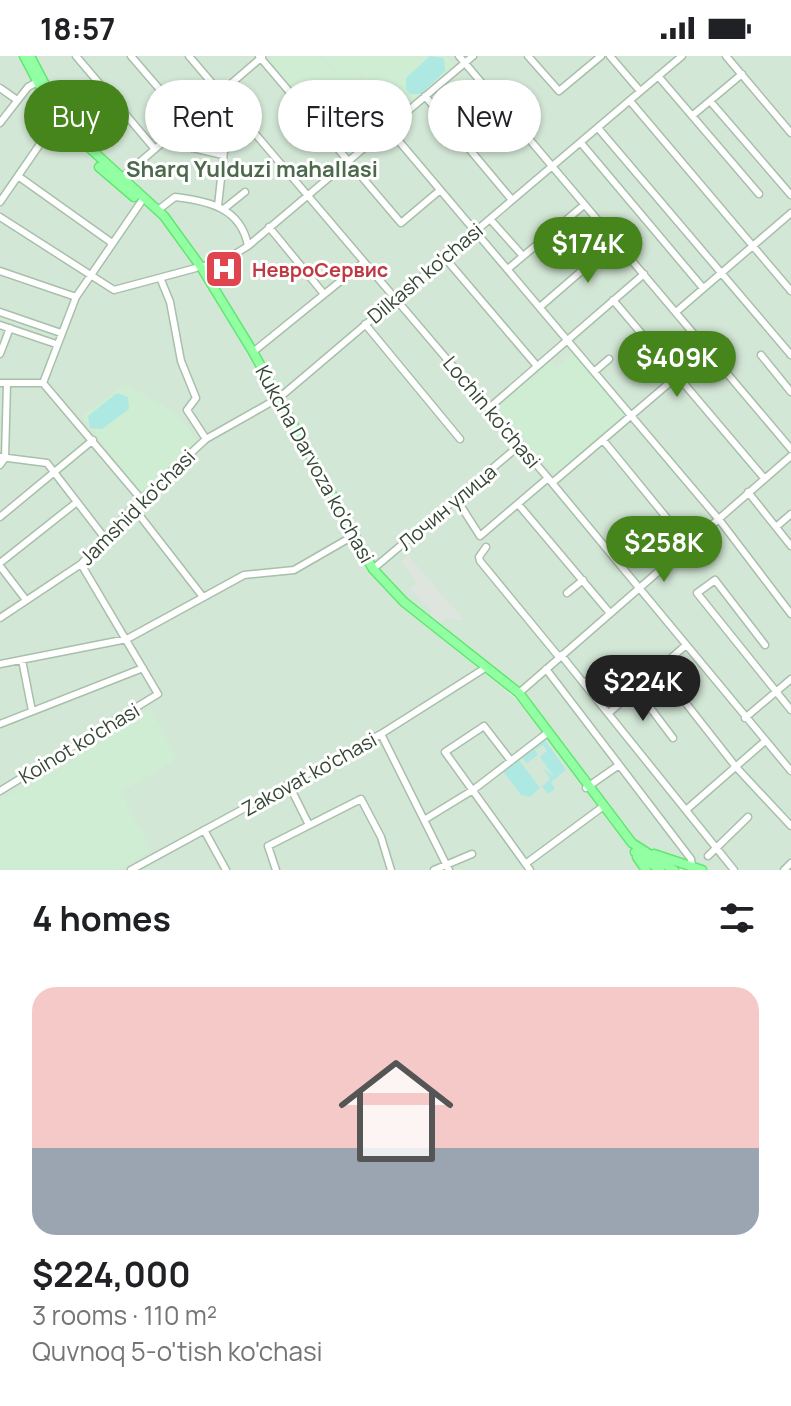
<!DOCTYPE html>
<meta charset="utf-8">
<style>
body{margin:0;font-family:Manrope,sans-serif;background:#f6f6f6;color:#202124;height:100vh;display:flex;flex-direction:column;font-size:30px;white-space:nowrap}
*{box-sizing:border-box;margin:0}
p{font-size:26px;color:#757577}
.icon{flex:none;width:44px;height:44px;fill:none;stroke:currentColor;stroke-width:2;stroke-linecap:round;stroke-linejoin:round}
.map{position:relative;height:814px;overflow:hidden}
.panel{display:flex;flex-direction:column;background:#fff;flex:1}
.panel>*{flex:none}
.guide{position:absolute;left:24px;top:24px;width:744px;height:72px;display:flex;gap:16px}
.price{position:absolute;translate:-50% -68px;padding:0 18px;border-radius:28px;background:#46851b;color:#fff;font-size:26px;line-height:52px;filter:drop-shadow(0 2px 4px #0008)}
.price::after{content:'';position:absolute;left:50%;top:48px;width:24px;height:18px;margin-left:-12px;background:inherit;clip-path:polygon(0 0,100% 0,50% 100%)}
.price.active{background:#222;color:#fff}
ul{padding:0;list-style:none}
li{display:grid;align-content:center;gap:16px;height:424px;padding:0 32px}
li+li{border-top:2px solid #e0e0e0}
li span{display:grid;place-items:center;height:248px;border-radius:24px;color:#555}
li>.icon{margin-inline-start:auto}
span .icon{width:144px;height:144px;fill:#fffc;stroke-width:1}
li b{font-size:34px}
h2{display:flex;justify-content:space-between;align-items:center;height:96px;padding:0 32px;font-size:34px}
.pill{padding:0 28px;border-radius:36px;background:#fff;box-shadow:0 2px 6px #0004;font-size:28px;line-height:72px}
.pill.active{background:#46851b;color:#fff}
.status{display:flex;justify-content:space-between;align-items:center;height:56px;padding:0 40px;background:#fff;direction:ltr}
.status svg{height:22px;fill:currentColor}
.map>svg:first-child{display:block}
.residential{fill:#d3e7d6}
.education{fill:#cfedd3}
.green{fill:#ade9e2}
.parking{fill:#dee4de}
.lines{fill:none;stroke-linecap:round;stroke-linejoin:round}
.minor-casing{stroke:#a8bfaa;stroke-width:9}
.major-casing{stroke:#60e771;stroke-width:11}
.minor{stroke:#fff;stroke-width:6}
.major{stroke:#93ffa3;stroke-width:8}
.labels{text-anchor:middle;dominant-baseline:central;stroke-width:6;stroke-linejoin:round;paint-order:stroke}
.health-label{font-size:20px;font-weight:bold;fill:#be3a42;stroke:#fff;text-anchor:start}
.street-label{font-size:20px;fill:#354635;stroke:#fff}
.neighbourhood-label{font-size:22px;font-weight:bold;fill:#4c694c;stroke:#fff}
</style>
<div class="status"><b>18:57</b><svg viewBox="0 0 49 12"><path d="M0 12V9h3v3zM5 12V6h3v6zM10 12V3h3v9zM15 12V0h3v12zM26 1h20v11H26zM47 4h2v5h-2z"/></svg></div>
<div class="map">
<svg width="791" height="814" viewBox="0 0 791 814">
<rect width="100%" height="100%" fill="#e5f3e7"/>
<path class="residential" d="M0 0H791V814H702L640 793 529 649 386 528 276 345 370 516 400 549 526 651 646 814H0Z"/>
<path class="education" d="M276 0H320L346 31 360 19 396 61 351 99 269 5Z
M323 0H446L457 12 410 51 392 32 381 41 361 17 346 29Z
M574 296 627 359 555 419 496 349 550 305 556 312Z
M125 328 176 357 199 388 142 440 82 360Z
M151 653 177 703 121 736 151 795 117 814H0V743L68 707Z"/>
<path class="green" d="M430 0 444 2 445 15 421 38H410L406 33V22Z
M117 337 128 341 129 353 102 373 90 372 88 360Z
M545 684 566 714 551 726 555 733 548 738 542 730 550 723 543 712 554 721 540 701 547 695 543 689 535 694 538 699 527 707 522 702Z
M519 704 540 732 530 741 521 739 503 715Z"/>
<path class="parking" d="M408 499 465 565 445 562 440 570 429 560 432 554 409 533 417 527 401 506Z"/>
<g class="lines">
<defs>
<path id="minor" d="M76 0 154 92
M131 0 186 64
M189 0 548 422 791 715
M259 0 401 167 439 135
M459 0 791 393
M528 0 559 35 601 0
M610 0 640 35
M726 0 791 77
M658 20 759 138
M0 32 17 44
M425 40 512 144
M630 45 791 235
M710 45 791 139
M693 59 742 18
M0 67 28 31 41 24
M387 71 721 466 791 558
M598 72 791 299
M162 85 223 99
M581 87 703 232
M18 120 112 187
M119 124 262 1
M0 146 58 62
M218 150 224 95 249 72
M225 152 245 136
M158 154 175 141C209 145 241 152 248 190
M0 161 114 234 196 212
M490 163 523 200
M269 171 324 238
M445 202 537 310
M201 211 227 203 248 190 473 0
M509 212 584 149
M0 215 76 241
M161 224 170 246 181 305 196 342 187 354 206 383
M613 244 764 422
M541 250 615 186
M0 256 61 277
M676 256 791 157
M365 268 460 383
M0 269 56 288
M253 296 364 206
M0 298 10 272
M761 299 791 336
M595 315 609 303
M0 327H43
M43 327 76 241 141 146
M43 327 141 443
M279 342 682 0
M489 352 644 218
M603 384 688 488
M0 401 47 407 104 481
M0 409 5 402 7 328
M552 427 708 294
M748 436 791 490
M457 444 480 480 548 422
M518 448 609 556
M133 451 203 541
M0 461 93 384
M776 471 791 458
M486 491 479 501 480 505 559 601
M0 507 77 446
M0 510 26 544
M373 513 520 389
M567 537 583 524
M0 562 81 508 133 451 206 383 275 344
M765 589 715 524 697 537 791 654
M561 599 734 814
M22 604 32 655
M0 608 127 583 244 519 294 514 353 480
M546 613 691 803 692 810
M659 613 736 711 791 770
M586 626 611 605
M636 633 673 682
M519 637 791 400
M610 656 686 589
M745 662 791 623
M0 668 143 612
M381 678 449 814
M511 705 484 670 445 696 530 814
M289 729 309 769
M586 732 619 709
M0 735 158 638 81 508
M686 754 764 686
M424 764 473 734 546 678
M204 774 226 814
M708 800 748 761
M528 806 601 752
M131 814 381 678 482 614
M276 814 268 790 361 743 381 781 391 814
M434 814 472 798
M784 814 791 807"/>
<path id="major" d="M24 0 47 44
M30 0 52 42 83 86 164 160 201 211 253 296 373 513 404 546 519 637 632 787 674 814
M99 111 134 141
M635 796 660 814
M654 798 702 814
M637 801 646 814"/>
</defs>
<use href="#minor" class="minor-casing"/>
<use href="#major" class="major-casing"/>
<use href="#minor" class="minor"/>
<use href="#major" class="major"/>
</g>
<defs>
<symbol id="hospital-square" viewBox="-11 -11 22 22"><rect x="-9" y="-9" width="18" height="18" rx="4" fill="#e0444e" stroke="#fff"/><path d="M-5-5h3v3.5h4V-5h3V5h-3V1.5h-4V5h-3Z" fill="#fff"/></symbol>
</defs>
<g fill-rule="evenodd">
<use href="#hospital-square" x="202" y="191" width="44" height="44"/>
</g>
<g class="labels">
<g class="health-label">
<text x="252" y="213">НевроСервис</text>
</g>
<g class="street-label">
<text transform="translate(425 217) rotate(-40)">Dilkash ko'chasi</text>
<text transform="translate(492 356) rotate(50)">Lochin ko'chasi</text>
<text transform="translate(315 408) rotate(61)">Kukcha Darvoza ko'chasi</text>
<text transform="translate(137 451) rotate(-45)">Jamshid ko'chasi</text>
<text transform="translate(447 451) rotate(-40)">Лочин улица</text>
<text transform="translate(79 687) rotate(-31)">Koinot ko'chasi</text>
<text transform="translate(309 718) rotate(-29)">Zakovat ko'chasi</text>
</g>
<g class="neighbourhood-label">
<text x="252" y="113">Sharq Yulduzi mahallasi</text>
</g>
</g>
</svg>
<b class="price" style="left:588px;top:229px">$174K</b>
<b class="price" style="left:677px;top:343px">$409K</b>
<b class="price" style="left:664px;top:528px">$258K</b>
<b class="price active" style="left:643px;top:667px">$224K</b>
<div class="guide">
<a class="pill active">Buy</a>
<a class="pill">Rent</a>
<a class="pill">Filters</a>
<a class="pill">New</a>
</div>
</div>
<section class="panel">
<h2>4 homes<svg class="icon" aria-label="filters" viewBox="0 0 24 24"><path d="M4 7h16M4 17h16"/><circle cx="9" cy="7" r="2"/><circle cx="15" cy="17" r="2"/></svg></h2>
<ul>
<li><span style="background:linear-gradient(#f6c9c9 65%,#9aa5b1 0)"><svg class="icon" aria-label="home" viewBox="0 0 24 24"><path d="M3 11l9-7 9 7M6 9v11h12V9"/></svg></span><div><b>$224,000</b><p>3 rooms · 110 m²</p><p>Quvnoq 5-o'tish ko'chasi</p></div></li>
</ul>
</section>
